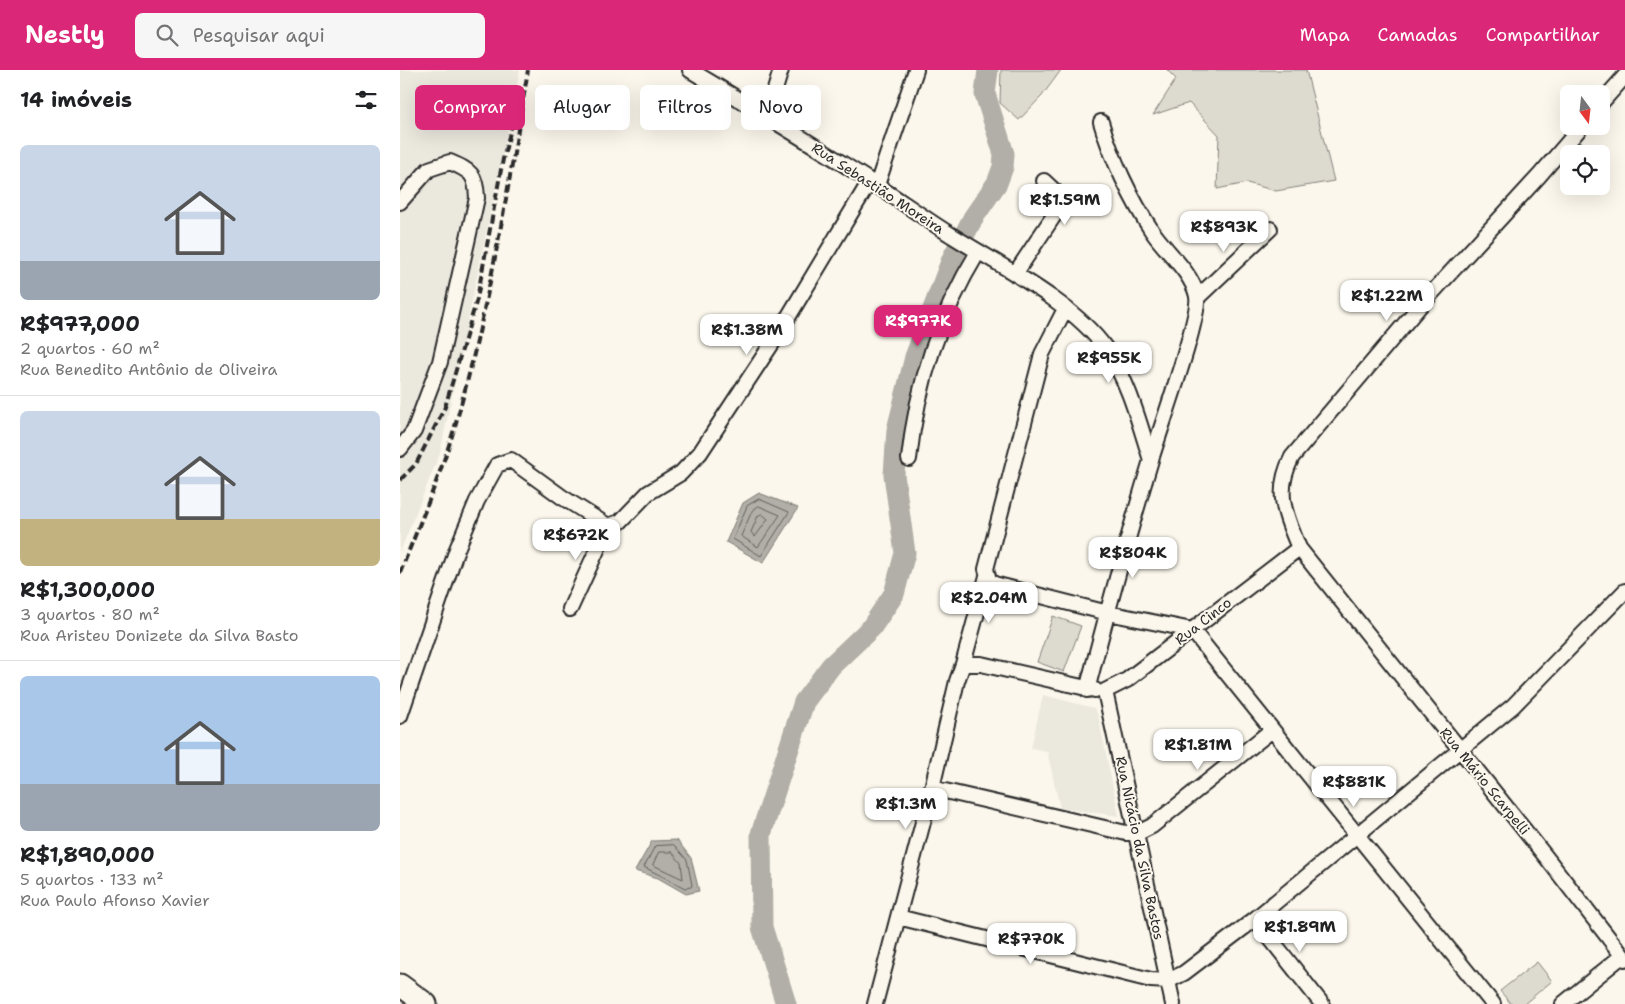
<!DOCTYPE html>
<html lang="pt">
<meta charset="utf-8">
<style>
body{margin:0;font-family:"Shantell Sans",sans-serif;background:#f6f6f6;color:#202124;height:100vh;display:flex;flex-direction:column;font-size:19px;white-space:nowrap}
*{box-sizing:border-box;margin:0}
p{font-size:16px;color:#757577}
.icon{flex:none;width:28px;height:28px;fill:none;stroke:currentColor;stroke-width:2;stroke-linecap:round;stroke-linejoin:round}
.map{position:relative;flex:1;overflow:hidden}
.panel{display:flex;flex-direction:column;background:#fff;width:400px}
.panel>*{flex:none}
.hud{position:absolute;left:15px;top:15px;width:475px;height:45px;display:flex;gap:10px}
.needle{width:32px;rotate:165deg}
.fabs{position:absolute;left:1160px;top:15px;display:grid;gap:10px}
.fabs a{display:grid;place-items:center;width:50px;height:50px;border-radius:8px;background:#fff;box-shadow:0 5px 20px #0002;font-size:25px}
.price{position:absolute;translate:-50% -42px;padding:0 11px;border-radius:10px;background:#fff;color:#222;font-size:16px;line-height:32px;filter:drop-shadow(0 1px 2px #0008)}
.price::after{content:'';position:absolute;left:50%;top:30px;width:15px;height:11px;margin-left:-8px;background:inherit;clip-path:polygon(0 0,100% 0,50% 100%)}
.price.selected{background:#db2777;color:#fff}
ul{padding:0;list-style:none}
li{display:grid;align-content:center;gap:10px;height:265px;padding:0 20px}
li+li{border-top:1px solid #e0e0e0}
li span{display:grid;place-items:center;height:155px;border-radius:8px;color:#555}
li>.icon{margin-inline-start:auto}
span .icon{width:90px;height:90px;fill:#fffc;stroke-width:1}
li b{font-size:21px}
h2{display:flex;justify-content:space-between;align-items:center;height:60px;padding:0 20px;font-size:21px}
.chip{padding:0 18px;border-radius:8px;background:#fff;box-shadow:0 5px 20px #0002;font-size:18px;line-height:45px}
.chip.selected{background:#db2777;color:#fff}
header{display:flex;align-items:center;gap:30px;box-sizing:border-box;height:70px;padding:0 25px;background:#db2777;color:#fff}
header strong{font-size:24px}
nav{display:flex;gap:28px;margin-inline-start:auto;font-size:18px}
.search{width:350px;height:45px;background:#f6f6f6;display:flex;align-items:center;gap:12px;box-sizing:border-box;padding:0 18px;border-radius:8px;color:#757577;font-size:19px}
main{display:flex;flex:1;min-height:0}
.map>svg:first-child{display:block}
.built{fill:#ebe8de}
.green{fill:#dddad0;stroke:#84827e}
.water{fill:#b1afa7;stroke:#7b7a75}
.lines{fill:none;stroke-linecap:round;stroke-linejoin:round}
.shore{stroke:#61605d;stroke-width:1}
.river{stroke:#b1afa7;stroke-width:21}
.minor-casing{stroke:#2b2b2b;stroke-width:18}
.highway-casing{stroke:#2b2b2b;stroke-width:25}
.minor{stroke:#fbf7ec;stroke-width:14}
.highway{stroke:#fbf7ec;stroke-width:21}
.rail{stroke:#2b2b2b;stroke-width:4;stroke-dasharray:8 4;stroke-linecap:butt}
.labels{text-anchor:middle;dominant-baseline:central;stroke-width:4;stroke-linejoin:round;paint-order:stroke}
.street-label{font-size:14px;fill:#2b2b2b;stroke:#fbf7ec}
</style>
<header>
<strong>Nestly</strong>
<div class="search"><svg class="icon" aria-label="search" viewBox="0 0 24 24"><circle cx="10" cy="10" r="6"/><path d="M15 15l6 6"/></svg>Pesquisar aqui</div>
<nav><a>Mapa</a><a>Camadas</a><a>Compartilhar</a></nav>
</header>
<main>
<section class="panel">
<h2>14 imóveis<svg class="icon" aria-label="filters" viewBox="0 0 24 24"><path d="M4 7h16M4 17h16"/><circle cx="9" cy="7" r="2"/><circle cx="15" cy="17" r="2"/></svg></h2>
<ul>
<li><span style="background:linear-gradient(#c9d6e8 75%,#9aa5b1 0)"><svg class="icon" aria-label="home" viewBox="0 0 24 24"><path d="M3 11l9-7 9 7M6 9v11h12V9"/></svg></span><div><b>R$977,000</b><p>2 quartos · 60 m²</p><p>Rua Benedito Antônio de Oliveira</p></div></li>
<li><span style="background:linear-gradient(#c9d6e8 70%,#c2b280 0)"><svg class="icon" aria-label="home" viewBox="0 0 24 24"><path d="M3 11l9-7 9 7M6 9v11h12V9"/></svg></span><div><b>R$1,300,000</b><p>3 quartos · 80 m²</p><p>Rua Aristeu Donizete da Silva Basto</p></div></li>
<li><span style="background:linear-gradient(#a9c7e8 70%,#9aa5b1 0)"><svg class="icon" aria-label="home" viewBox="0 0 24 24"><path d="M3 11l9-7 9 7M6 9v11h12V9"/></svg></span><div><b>R$1,890,000</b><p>5 quartos · 133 m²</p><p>Rua Paulo Afonso Xavier</p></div></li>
</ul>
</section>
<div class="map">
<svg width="1225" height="934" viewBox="0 0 1225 934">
<rect width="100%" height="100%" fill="#fbf7ec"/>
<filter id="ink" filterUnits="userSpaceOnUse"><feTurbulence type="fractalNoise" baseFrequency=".02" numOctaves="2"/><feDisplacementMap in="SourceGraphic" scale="10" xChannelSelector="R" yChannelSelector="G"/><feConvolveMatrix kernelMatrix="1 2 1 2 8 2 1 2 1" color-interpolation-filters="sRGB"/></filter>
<g filter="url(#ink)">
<path class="built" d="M0 0H120L40 383 0 482Z
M643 625 694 638 698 645 719 746 660 738 647 681 631 678Z"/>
<path class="green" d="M601 0H661L642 26 619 50 600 33Z
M767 0H906L934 111 876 121 847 113 817 119 819 65 789 33 753 45 776 9Z
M653 546 681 556 664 602 637 592Z
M1137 892 1152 911 1124 934H1111L1100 921Z"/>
<path class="water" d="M359 423 398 438 363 493 326 472 343 433Z
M277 770 291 788 299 821 286 824 258 808 235 801 252 771Z"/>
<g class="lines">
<path class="shore" d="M359 429 389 442 361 486 333 469 347 436Z
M359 436 380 445 358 477 341 466 352 441Z
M362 444 368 449 355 467 351 462 358 446Z
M274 775 287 790 292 815 291 817 285 818 244 797 255 776Z
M259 782H272L281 793 283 809 253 795Z"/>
<path class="river" d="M386 934 362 857 361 764 404 632 431 596 471 558 494 524 505 483 494 405 497 360 515 287 552 189 573 148 597 113 603 97 604 84 585 24 588 0"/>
<defs>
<path id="minor" d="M290 0C353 38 415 75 476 115 501 131 524 148 548 163 598 195 672 231 706 279 729 311 739 353 751 390
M1201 33 1225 6
M367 46 381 0
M1182 56 1139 106 1019 237 892 387C874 422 885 444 899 478L1146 787 1225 889
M477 115 516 0
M0 132 29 99 50 92C71 101 76 104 77 128L40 292 14 361 0 379
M615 204 663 132 661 127 644 111
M797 228 870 159
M665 239 642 284 586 499 589 510 594 514 708 543 792 560 1093 934
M509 389C517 314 539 246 578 182
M170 539 208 456
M563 594H581L695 620
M687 620C707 543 728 466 751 390 759 362 801 247 797 226 791 201 766 182 752 161 732 131 711 87 701 52
M705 621 773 934
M705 621 727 610 899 478
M0 646 57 479 77 431 97 395 111 390 162 427 208 456 220 452 248 423 281 403 300 383 375 269 470 111
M532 718 726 763H738L752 756 872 660
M498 847 751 910 768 911 784 903 855 849 1113 636 1225 521
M855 849 922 934
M475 934 532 718 557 611 563 594 587 506
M1163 934 1222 886"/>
<path id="highway" d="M0 915 26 934"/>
</defs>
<use href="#minor" class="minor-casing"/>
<use href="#highway" class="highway-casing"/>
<use href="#minor" class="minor"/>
<use href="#highway" class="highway"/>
<path class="rail" d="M0 410 16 394 45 337 77 229 103 89 114 47
M0 503C21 450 44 397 59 342 90 230 109 114 128 0"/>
</g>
</g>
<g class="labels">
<g class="street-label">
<text transform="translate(478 118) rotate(33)">Rua Sebastião Moreira</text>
<text transform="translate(803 551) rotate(-38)">Rua Cinco</text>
<text transform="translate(1085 711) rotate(51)">Rua Mário Scarpelli</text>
<text transform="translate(740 778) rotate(78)">Rua Nicácio da Silva Bastos</text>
</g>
</g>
</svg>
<div class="fabs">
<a><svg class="needle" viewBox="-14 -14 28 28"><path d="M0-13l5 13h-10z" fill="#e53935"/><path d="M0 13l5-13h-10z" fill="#757577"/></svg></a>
<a><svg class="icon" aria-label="locate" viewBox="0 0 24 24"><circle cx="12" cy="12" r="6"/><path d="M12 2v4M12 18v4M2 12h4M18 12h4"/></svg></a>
</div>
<b class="price" style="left:665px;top:156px">R$1.59M</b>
<b class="price" style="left:824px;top:183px">R$893K</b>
<b class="price" style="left:987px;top:252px">R$1.22M</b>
<b class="price selected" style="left:518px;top:277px">R$977K</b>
<b class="price" style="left:347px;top:286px">R$1.38M</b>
<b class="price" style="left:709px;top:314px">R$955K</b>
<b class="price" style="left:176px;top:491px">R$672K</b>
<b class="price" style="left:733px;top:509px">R$804K</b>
<b class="price" style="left:589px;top:554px">R$2.04M</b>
<b class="price" style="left:798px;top:701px">R$1.81M</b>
<b class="price" style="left:954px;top:738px">R$881K</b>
<b class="price" style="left:506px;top:760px">R$1.3M</b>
<b class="price" style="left:900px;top:883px">R$1.89M</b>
<b class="price" style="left:631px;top:895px">R$770K</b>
<div class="hud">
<a class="chip selected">Comprar</a>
<a class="chip">Alugar</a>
<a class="chip">Filtros</a>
<a class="chip">Novo</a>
</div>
</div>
</main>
